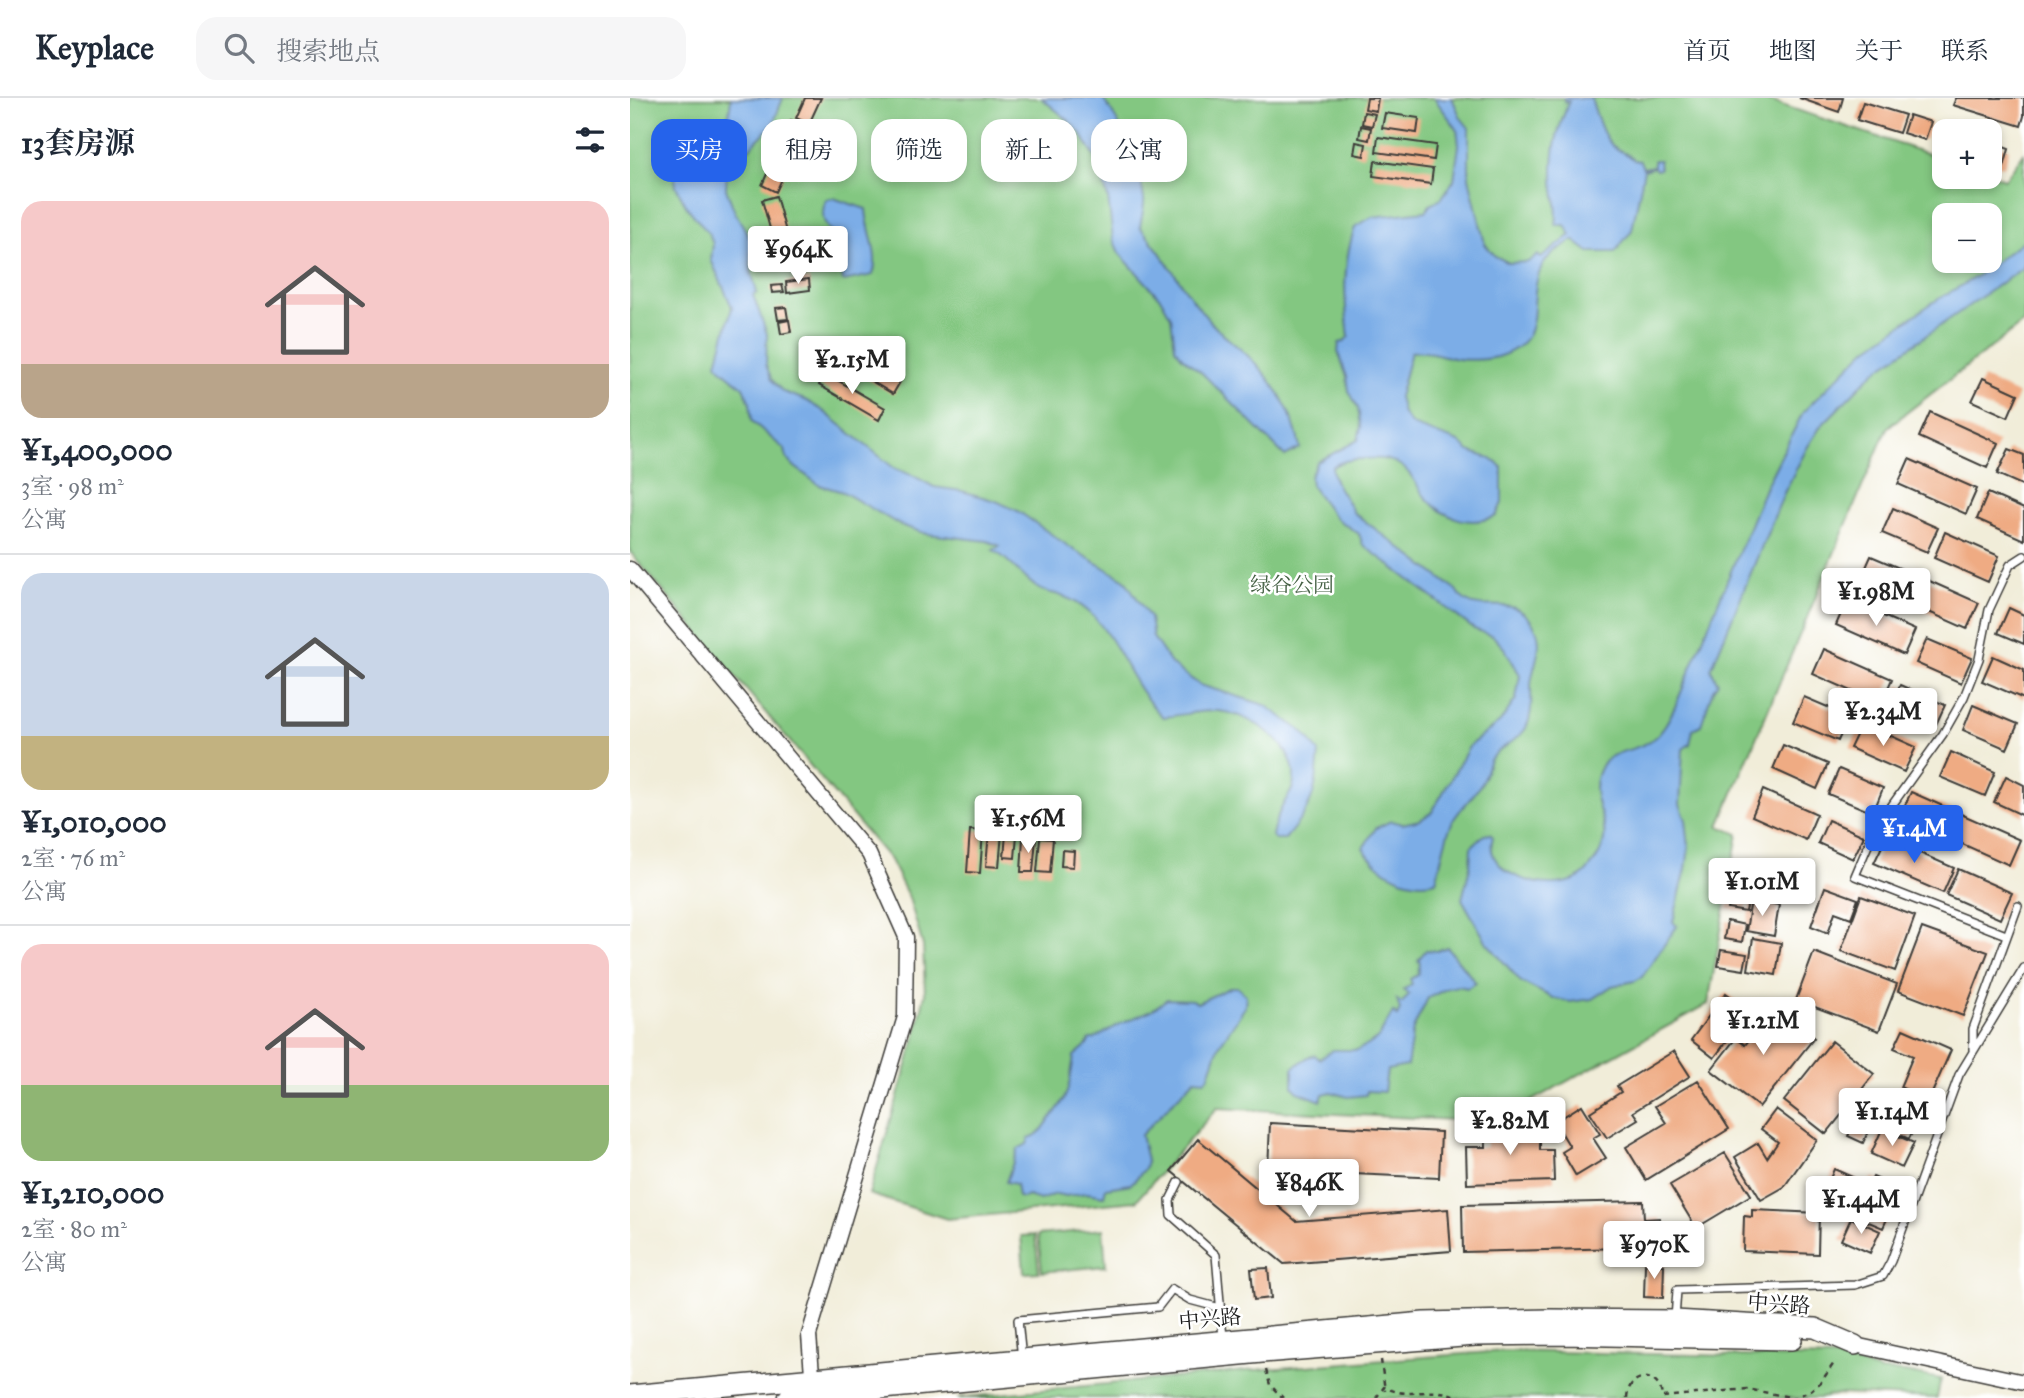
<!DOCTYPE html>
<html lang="zh">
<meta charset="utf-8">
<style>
body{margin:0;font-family:"IM FELL Great Primer","Noto Serif SC",serif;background:#f6f6f7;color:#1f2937;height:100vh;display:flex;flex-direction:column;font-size:26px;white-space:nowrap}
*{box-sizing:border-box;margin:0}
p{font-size:23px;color:#747a83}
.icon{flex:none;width:38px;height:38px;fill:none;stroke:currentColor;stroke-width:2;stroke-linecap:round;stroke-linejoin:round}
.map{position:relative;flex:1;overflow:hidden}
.drawer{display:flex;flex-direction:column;background:#fff;width:630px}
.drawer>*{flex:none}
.guide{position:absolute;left:21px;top:21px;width:665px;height:63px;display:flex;gap:14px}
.buttons{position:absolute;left:1302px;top:21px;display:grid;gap:14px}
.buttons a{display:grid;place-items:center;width:70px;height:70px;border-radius:14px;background:#fff;box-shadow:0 4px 10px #0003;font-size:35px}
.price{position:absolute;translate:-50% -60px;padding:0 16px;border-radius:7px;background:#fff;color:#222;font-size:23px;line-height:46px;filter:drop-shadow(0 2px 4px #0008)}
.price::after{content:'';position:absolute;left:50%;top:42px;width:21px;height:16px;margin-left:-10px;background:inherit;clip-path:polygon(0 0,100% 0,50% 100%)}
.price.on{background:#2563eb;color:#fff}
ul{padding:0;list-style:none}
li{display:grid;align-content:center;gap:14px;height:371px;padding:0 21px}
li+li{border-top:2px solid #e0e1e3}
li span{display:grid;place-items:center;height:217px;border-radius:21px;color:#555}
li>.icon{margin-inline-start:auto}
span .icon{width:126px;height:126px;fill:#fffc;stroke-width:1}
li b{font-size:30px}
h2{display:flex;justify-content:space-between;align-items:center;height:84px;padding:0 21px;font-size:30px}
.tag{padding:0 24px;border-radius:21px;background:#fff;box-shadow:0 4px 10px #0003;font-size:24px;line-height:63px}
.tag.on{background:#2563eb;color:#fff}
header{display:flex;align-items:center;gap:42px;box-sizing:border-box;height:98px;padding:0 35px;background:#fff;border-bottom:2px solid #e0e1e3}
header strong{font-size:33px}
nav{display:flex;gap:38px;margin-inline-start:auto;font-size:24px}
.search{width:490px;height:63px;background:#f6f6f7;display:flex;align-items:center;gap:18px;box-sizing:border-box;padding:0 24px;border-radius:21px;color:#747a83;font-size:26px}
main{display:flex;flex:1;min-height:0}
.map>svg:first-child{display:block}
.green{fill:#83c781;stroke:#50724e;stroke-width:2;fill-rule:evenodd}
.water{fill:#7bade7;stroke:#4c6482;stroke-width:2}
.building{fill:#efab83}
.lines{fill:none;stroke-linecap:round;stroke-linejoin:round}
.lane-casing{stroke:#3c3b38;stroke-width:10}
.street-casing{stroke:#3c3b38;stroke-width:17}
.secondary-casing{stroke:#3c3b38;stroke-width:22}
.path{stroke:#3c3b38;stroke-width:2.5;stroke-dasharray:5 5;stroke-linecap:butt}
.lane{stroke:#fff;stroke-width:7}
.street{stroke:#fff;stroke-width:14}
.secondary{stroke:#fff;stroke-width:19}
.labels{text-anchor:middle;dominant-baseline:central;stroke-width:5;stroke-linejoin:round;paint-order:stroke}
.park-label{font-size:21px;fill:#456044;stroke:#fff}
.street-label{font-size:21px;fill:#1c1c1c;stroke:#fff}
</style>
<header>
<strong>Keyplace</strong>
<div class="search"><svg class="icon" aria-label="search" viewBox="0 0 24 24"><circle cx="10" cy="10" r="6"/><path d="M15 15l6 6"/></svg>搜索地点</div>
<nav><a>首页</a><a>地图</a><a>关于</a><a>联系</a></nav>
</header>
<main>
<section class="drawer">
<h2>13套房源<svg class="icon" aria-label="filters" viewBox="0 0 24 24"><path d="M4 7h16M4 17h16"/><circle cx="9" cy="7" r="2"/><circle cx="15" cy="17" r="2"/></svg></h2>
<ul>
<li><span style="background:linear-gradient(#f6c9c9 75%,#b9a48a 0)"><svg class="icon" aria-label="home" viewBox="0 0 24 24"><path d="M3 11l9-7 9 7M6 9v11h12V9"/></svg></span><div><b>¥1,400,000</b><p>3室 · 98 m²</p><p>公寓</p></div></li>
<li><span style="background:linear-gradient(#c9d6e8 75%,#c2b280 0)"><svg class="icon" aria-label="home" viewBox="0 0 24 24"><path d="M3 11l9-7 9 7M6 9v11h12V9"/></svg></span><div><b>¥1,010,000</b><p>2室 · 76 m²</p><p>公寓</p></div></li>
<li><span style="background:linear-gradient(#f6c9c9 65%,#8fb573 0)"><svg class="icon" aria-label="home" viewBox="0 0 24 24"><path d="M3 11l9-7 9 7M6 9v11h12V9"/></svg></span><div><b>¥1,210,000</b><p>2室 · 80 m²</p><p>公寓</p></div></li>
</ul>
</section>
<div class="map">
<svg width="1394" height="1300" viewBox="0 0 1394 1300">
<rect width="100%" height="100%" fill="#fff"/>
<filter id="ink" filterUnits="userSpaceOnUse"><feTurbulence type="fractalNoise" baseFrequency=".0143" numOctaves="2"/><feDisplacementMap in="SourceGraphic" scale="14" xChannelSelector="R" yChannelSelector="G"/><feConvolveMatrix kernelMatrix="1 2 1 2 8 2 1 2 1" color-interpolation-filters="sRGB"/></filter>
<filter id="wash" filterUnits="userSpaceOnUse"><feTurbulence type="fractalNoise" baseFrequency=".00686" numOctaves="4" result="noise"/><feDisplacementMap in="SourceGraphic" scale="28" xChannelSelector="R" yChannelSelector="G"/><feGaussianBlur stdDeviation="1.57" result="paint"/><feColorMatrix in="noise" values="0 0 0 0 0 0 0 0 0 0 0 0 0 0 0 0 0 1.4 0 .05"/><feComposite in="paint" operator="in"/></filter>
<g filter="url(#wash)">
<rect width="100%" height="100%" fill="#f1edd9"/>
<path class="green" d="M0 0H1131L1314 61V79H1360V76L1375 81 1394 55V224L1257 330 1089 728 1108 736 1078 906 850 1031 832 1030 825 1022 587 1010 506 1103 317 1121 239 1096 285 940 295 896 293 848 279 800 260 762 0 454ZM1314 117H1360V163H1314Z
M473 1131 476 1168 412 1174 408 1137Z
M405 1137 409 1174 394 1175 391 1138Z
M874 1253 1208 1260 1251 1273 1275 1274 1311 1281 1307 1300 1209 1296 1191 1300H327L636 1271Z"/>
<path class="water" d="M101 0H153L143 26 119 51 106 57 97 74 96 91 105 114 121 142V172L127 195 123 197 137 236 136 267 142 282 153 294 175 302 192 312 264 370 284 378 304 389 332 393 366 403 388 413 441 450 495 482 520 520 523 539 542 567 570 587 635 607 673 634 689 654C685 700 684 705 655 741H645L642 738C644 725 649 714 655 703 658 698 662 694 663 688 672 649 621 615 587 613 569 612 550 618 533 619 504 592 493 555 469 525 459 512 445 502 429 497 423 495 414 494 409 491 392 480 382 463 363 452L370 448 357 443 297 436 270 427 213 394 189 387 165 369 157 361 155 352 122 323 120 305 113 289 91 271 87 265 102 209 81 162 83 146 79 136 56 108 46 88 44 74 49 62 89 29 99 16Z
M411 0H472C492 25 510 69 514 101 515 110 511 120 510 129 535 158 553 191 577 220 589 235 604 245 617 257 643 281 664 314 670 350L655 358 572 275 552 259 545 250 541 219 531 201 489 155 483 141 478 100 466 61 451 36 438 22Z
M804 0H822L831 20 839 30V80L855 146 865 158 879 165 898 164 908 157 911 160 941 137 935 127H926C929 110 924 99 923 83 922 48 927 35 939 3L934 4V0H961C966 15 971 35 981 46 988 54 998 54 1004 62L1010 63 1013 70 1024 68V62H1029L1030 71 1026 72 1024 69 1014 72 1002 132 985 154H959L943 142C934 148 919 156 914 165 892 201 923 242 867 259 855 262 835 263 823 260 809 257 796 252 781 254L769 299 773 316 782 327 829 344 839 353 861 361 872 369V405L866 418C842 429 815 421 797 401 787 391 784 376 770 367 759 360 746 360 733 361 722 361 712 362 702 369 702 386 716 398 723 414L826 492C844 524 881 490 903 526 917 547 902 566 901 588 901 603 903 616 896 630 888 644 868 649 860 662 857 668 856 676 853 682 846 697 832 708 824 721 815 736 811 766 806 783 778 791 748 773 733 750L746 730 761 723 772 726 790 722 802 714 840 647 870 624 886 601 890 577 875 551 863 538 844 531 733 447 729 436 705 420 681 387 680 379 687 364 728 342 731 328 728 310 719 293 717 279 708 254 709 245 713 244 719 239C714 201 712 166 725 129L742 119 796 113 800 107 811 101 824 82 829 47 827 31Z
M203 100 236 111C237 132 250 156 243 177L213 183 203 145 197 139 201 138 202 134C192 126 191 114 196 102Z
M1394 142V169L1244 274 1191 328 1177 350 1154 395 1081 571 1088 585 1083 592 1071 627 1063 631 1060 646 1053 651 1050 706 1056 722 1059 749 1056 771 1043 824 1047 828 1012 879 1005 883 982 888 962 901 940 904 923 900 891 884 857 845 832 801 840 769 841 749 854 737 860 736 863 739C850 780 931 800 955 775 1000 728 950 710 970 670 978 652 1007 653 1020 643 1032 635 1039 621 1045 609L1136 388 1173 314 1234 253 1302 205 1347 178Z
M817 849 846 885 837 890 829 888 818 890 798 900 783 931 777 968 757 972 754 994 737 993 736 997 718 999 701 994 693 996 691 1003 668 994 663 989V970L678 959 685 957 689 961 703 952H727L738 947 748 940 763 914 767 918 770 912 767 902 772 905 779 896 773 892 782 886 780 881 788 877 790 865 788 862 796 852 807 853Z
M601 889H607L616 897 615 909 589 948 578 980 574 982 565 981 511 1037 517 1062 515 1071 501 1086 476 1090 474 1098 456 1095 436 1098 426 1096 410 1102 398 1098 393 1100 388 1099 386 1086 376 1084 388 1051 397 1046 399 1040C410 1037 413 1030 420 1021 440 997 439 989 444 958L457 947 460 941H464L488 927 522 912 537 901 562 902 567 905Z"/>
<g id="blocks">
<path class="building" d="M175 0H191L179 26 166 20Z
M737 0H748L746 13 735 11Z
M1169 0H1213L1209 14Z
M1326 0H1394V18L1391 28 1323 7Z
M1233 4 1275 17 1269 35 1227 22Z
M734 14 745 16 742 28 732 26Z
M755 15 789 20 787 35 752 30Z
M1279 17 1301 24 1295 42 1273 35Z
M161 22 176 29 146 94 132 87Z
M731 28 741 30 739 42 729 40Z
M1311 28 1327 33H1314V49L1305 46Z
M748 39 806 47 804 62 746 54Z
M726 44 736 46 734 58 724 56Z
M1360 44 1379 51 1374 69 1360 65Z
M745 63 803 71 801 86 743 78Z
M146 98 165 166 151 170 132 102Z
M179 181 180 192 157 195 156 184Z
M152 187 154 194 142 195 141 188Z
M156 209 158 221 148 222 146 210Z
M159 222 161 234 151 236 149 224Z
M190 247 204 255 188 283 174 276Z
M209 249 270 284 263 296 203 260Z
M195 275 255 310 249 322 189 287Z
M1353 280 1388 296 1378 319 1342 303Z
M1300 314 1368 345 1357 370 1289 339Z
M1379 351 1394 357V388L1367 376Z
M1279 361 1347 391 1336 416 1268 386Z
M1358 395 1394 411V442L1347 421Z
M1263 410 1308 430 1297 454 1252 435Z
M1315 434 1369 458 1358 484 1304 460Z
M1241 458 1286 477 1275 502 1230 483Z
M1295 481 1349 505 1337 531 1283 507Z
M1217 502 1285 532 1274 557 1206 527Z
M1379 510 1394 517V546L1368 535Z
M1297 541 1342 560 1331 585 1286 565Z
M1194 551 1262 581 1251 606 1183 576Z
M1363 558 1394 572V601L1352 583Z
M1270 587 1315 607 1304 631 1259 612Z
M1174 599 1219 618 1208 643 1163 624Z
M1343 607 1388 626 1377 651 1333 632Z
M1232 625 1286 649 1274 674 1220 650Z
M1153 647 1198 666 1187 691 1143 671Z
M1321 654 1365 674 1355 698 1310 679Z
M1209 671 1253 690 1243 715 1198 696Z
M1376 678 1394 687V718L1364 704Z
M1133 692 1187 716 1176 742 1122 718Z
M1281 694 1390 742 1379 767 1270 718Z
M1198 722 1234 738 1223 761 1188 745Z
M340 732 353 733 350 775 337 774Z
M359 734 372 735 369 769 356 768Z
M376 736 387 737 385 760 374 759Z
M393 739 406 740 403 774H391Z
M410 740 423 741 420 775 407 774Z
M1256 740 1324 770 1313 795 1244 765Z
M432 752 444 753 443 769 431 768Z
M1106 764 1124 768 1121 785 1103 782Z
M1128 766 1156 771 1151 803 1123 797Z
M1328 771 1382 795 1370 821 1316 797Z
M1195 789 1228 801 1221 820 1205 814 1198 835 1181 828Z
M1101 794 1119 797 1116 814 1098 811Z
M1231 798 1285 818 1265 873 1211 853Z
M1121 802 1149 807 1144 838 1116 833Z
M1097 823 1115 827 1112 844 1094 841Z
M1292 830 1358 854 1333 918 1268 893Z
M1123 840 1151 845 1146 877 1118 872Z
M1091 852 1117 856 1114 872 1088 868Z
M1184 854 1267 886 1249 933 1166 902Z
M1096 895 1120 912 1084 960 1061 942Z
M1145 909 1184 940 1129 1009 1081 972 1106 940 1115 947Z
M1273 931 1321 952 1299 1002 1270 989 1283 958 1264 950Z
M1202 943 1244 976 1196 1036 1154 1003Z
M1044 953 1060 978 1003 1014 1008 1021 977 1040 960 1014 991 994 987 988Z
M1068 982 1099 1031 1016 1082 996 1049 1036 1025 1025 1008Z
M1260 1002 1291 1016 1279 1041 1248 1027Z
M952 1007 970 1036 963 1040 976 1060 946 1078 932 1054 940 1049 925 1024Z
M1146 1011 1187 1042 1154 1089 1131 1102 1105 1059 1128 1045 1137 1060 1148 1044 1131 1031Z
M1227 1019 1242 1025 1233 1045 1218 1038Z
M640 1025 811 1034 809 1080 638 1072Z
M910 1028V1052H923L924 1083 837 1086 836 1049H856L855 1029Z
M1252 1031 1284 1045 1272 1070 1241 1056Z
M568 1041 666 1123 818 1111 821 1153 654 1166 541 1073Z
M1095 1055 1121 1097 1066 1130 1040 1087Z
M1204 1071 1227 1081 1215 1110 1192 1100Z
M1243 1079 1266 1089 1258 1108 1234 1097Z
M1238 1102 1261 1112 1253 1130 1229 1120Z
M1013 1103 1014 1121 1030 1120 1031 1149 833 1154 832 1107Z
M1122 1112 1189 1115 1188 1156 1113 1153 1114 1118 1122 1119Z
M1221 1120 1250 1133 1240 1155 1211 1142Z
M1015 1166 1034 1167 1033 1200 1014 1199Z
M638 1170 641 1200 624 1202 621 1171Z"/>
</g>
</g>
<g filter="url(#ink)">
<use href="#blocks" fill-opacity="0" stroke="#3c3b38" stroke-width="2"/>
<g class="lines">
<defs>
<path id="lane" d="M1376 837 1225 778 1245 731 1313 636 1334 599 1349 561 1359 512 1380 467 1394 458
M1343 952V931L1388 808
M549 1084 540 1102 541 1117 586 1157 593 1240
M1045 1221 1047 1192 1225 1187 1253 1178 1261 1163 1329 977 1394 870
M392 1261 388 1222 528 1209 542 1191 560 1202 590 1210"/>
<path id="street" d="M0 471 239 756 276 839 275 919 179 1237 183 1289
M1225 1247 1394 1284"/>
<path id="secondary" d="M0 1297 794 1224 920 1221 1045 1222 1185 1230 1225 1247
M158 1300 632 1255 845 1238 933 1237 1162 1242"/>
</defs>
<use href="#lane" class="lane-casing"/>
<use href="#street" class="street-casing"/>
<use href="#secondary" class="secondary-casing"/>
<path class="path" d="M751 1262 755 1293
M636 1272 640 1287 653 1300
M1033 1299 1117 1291 1165 1300 1181 1292 1191 1284 1204 1265
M746 1300 754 1289C777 1300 787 1292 809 1294 817 1294 825 1298 832 1300
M997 1300C998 1273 1031 1273 1032 1300"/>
<use href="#lane" class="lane"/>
<use href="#street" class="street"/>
<use href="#secondary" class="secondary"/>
</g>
</g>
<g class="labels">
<g class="park-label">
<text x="662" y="487">绿谷公园</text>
</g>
<g class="street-label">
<text transform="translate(1149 1206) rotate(4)">中兴路</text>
<text transform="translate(580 1221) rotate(-5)">中兴路</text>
</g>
</g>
</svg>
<div class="buttons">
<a>+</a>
<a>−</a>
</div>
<b class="price" style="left:168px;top:188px">¥964K</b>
<b class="price" style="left:222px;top:298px">¥2.15M</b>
<b class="price" style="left:1246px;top:530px">¥1.98M</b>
<b class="price" style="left:1253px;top:650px">¥2.34M</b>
<b class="price" style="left:398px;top:757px">¥1.56M</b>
<b class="price on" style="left:1284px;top:767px">¥1.4M</b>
<b class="price" style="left:1132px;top:820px">¥1.01M</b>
<b class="price" style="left:1133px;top:959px">¥1.21M</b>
<b class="price" style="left:1262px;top:1050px">¥1.14M</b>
<b class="price" style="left:880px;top:1059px">¥2.82M</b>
<b class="price" style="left:679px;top:1121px">¥846K</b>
<b class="price" style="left:1231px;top:1138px">¥1.44M</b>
<b class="price" style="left:1024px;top:1183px">¥970K</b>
<div class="guide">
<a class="tag on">买房</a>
<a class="tag">租房</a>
<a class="tag">筛选</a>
<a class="tag">新上</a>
<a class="tag">公寓</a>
</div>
</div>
</main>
